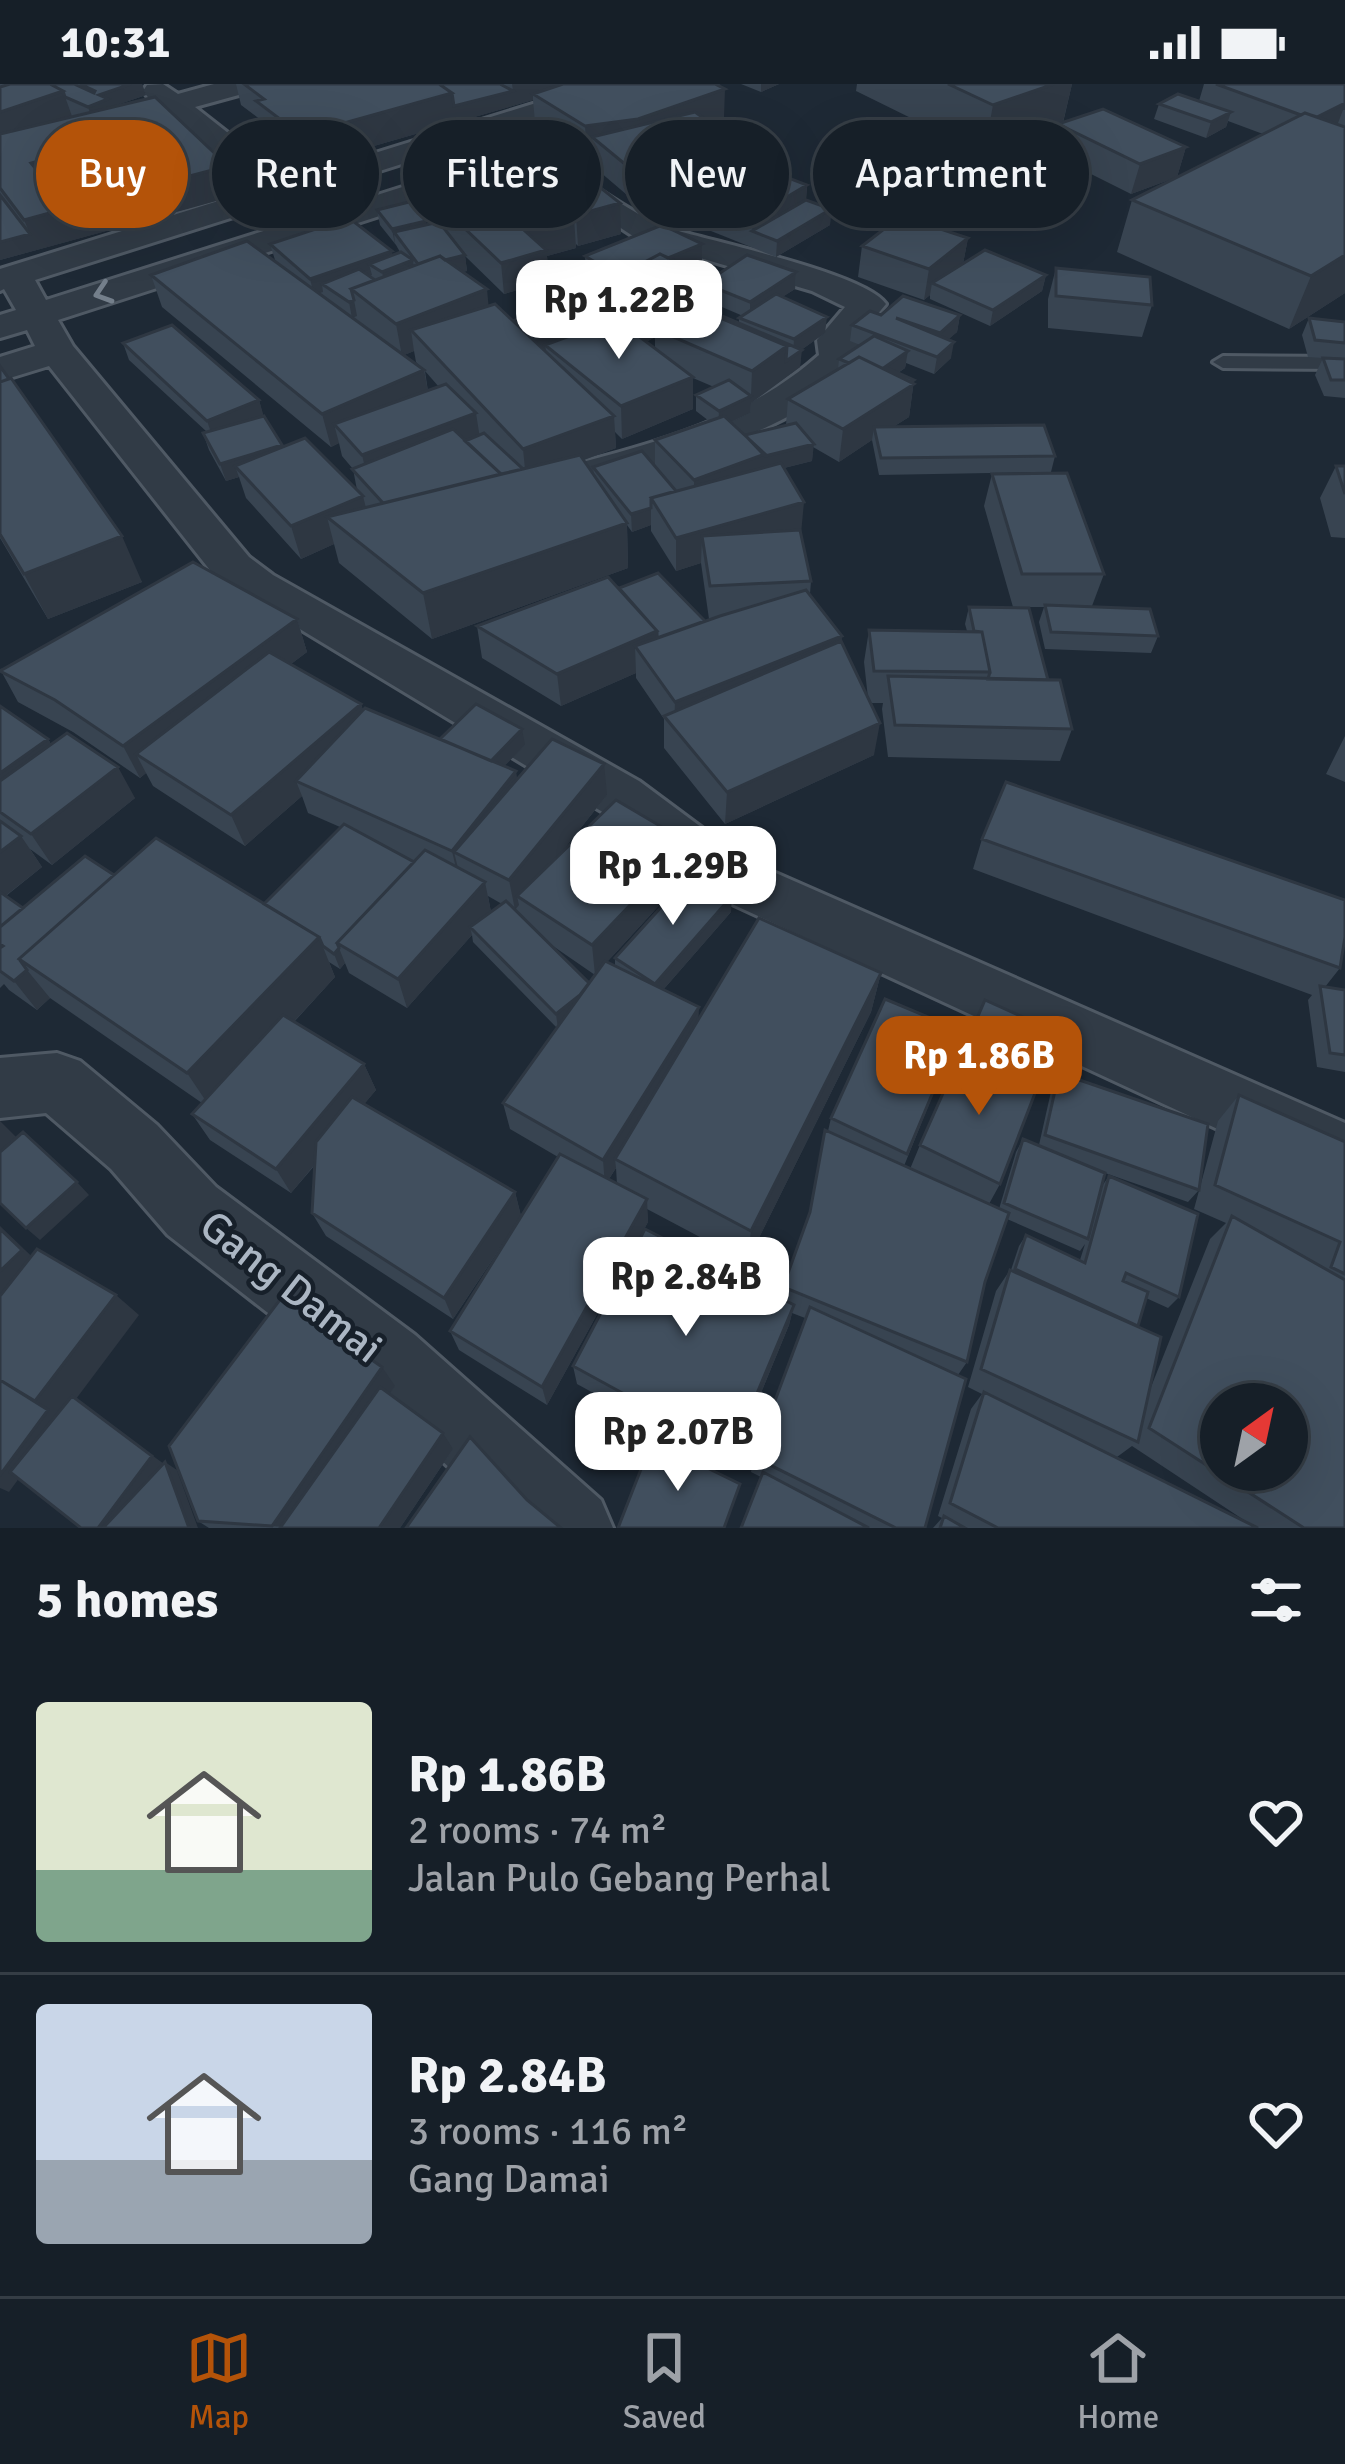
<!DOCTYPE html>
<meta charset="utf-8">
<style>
body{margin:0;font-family:Signika,sans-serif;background:#1f2730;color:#f1f3f6;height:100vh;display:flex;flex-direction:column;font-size:45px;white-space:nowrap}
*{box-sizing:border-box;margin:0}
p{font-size:39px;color:#9ea2a8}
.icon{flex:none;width:66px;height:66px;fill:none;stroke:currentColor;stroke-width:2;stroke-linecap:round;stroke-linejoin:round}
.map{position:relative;height:1444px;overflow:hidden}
.drawer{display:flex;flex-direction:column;background:#161f28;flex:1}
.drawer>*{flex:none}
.banner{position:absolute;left:36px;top:36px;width:1275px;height:108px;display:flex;gap:24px}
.needle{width:78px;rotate:33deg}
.fabs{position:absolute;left:1200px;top:1299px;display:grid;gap:24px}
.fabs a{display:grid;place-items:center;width:108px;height:108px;border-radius:50%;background:#161f28;box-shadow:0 12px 48px #0002,0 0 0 3px #353d45;font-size:60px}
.price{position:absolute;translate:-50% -102px;padding:0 27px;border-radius:24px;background:#fff;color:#222;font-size:39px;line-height:78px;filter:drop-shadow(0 3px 6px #0008)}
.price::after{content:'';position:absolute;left:50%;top:72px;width:36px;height:27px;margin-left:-18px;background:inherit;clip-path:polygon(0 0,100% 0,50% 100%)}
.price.on{background:#b45309;color:#fff}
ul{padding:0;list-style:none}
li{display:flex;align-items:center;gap:36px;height:300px;padding:0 36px}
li+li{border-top:3px solid #353d45}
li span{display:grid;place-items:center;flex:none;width:336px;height:240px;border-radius:12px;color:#555}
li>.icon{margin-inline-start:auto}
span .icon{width:144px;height:144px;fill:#fffc;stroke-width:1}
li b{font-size:51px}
h2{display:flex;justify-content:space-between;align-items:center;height:144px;padding:0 36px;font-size:51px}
.chip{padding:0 42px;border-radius:54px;background:#161f28;box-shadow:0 12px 48px #0002,0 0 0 3px #353d45;font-size:42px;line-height:108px}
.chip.on{background:#b45309;color:#fff}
.status{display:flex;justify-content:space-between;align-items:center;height:84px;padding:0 60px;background:#161f28;direction:ltr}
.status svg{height:33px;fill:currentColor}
.tab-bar{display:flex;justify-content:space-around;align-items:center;height:168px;border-top:3px solid #353d45;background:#161f28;font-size:33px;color:#9ea2a8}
.tab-bar a{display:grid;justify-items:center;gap:6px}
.tab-bar .on{color:#b45309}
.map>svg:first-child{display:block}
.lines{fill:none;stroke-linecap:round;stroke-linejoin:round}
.service-casing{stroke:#4f5964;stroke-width:6}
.minor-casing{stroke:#4f5964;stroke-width:6}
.service{fill:#313b46;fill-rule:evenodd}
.minor{fill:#313b46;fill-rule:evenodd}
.wall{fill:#384451;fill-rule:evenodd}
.shaded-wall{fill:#2e3742}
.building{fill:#414f5e;stroke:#2e3742;stroke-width:3;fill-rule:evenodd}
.oneway{stroke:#747f8b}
.labels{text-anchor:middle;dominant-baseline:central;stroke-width:9;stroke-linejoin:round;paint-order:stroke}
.near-street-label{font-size:42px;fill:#abb6c3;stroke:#17202a}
</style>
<div class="status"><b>10:31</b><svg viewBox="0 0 49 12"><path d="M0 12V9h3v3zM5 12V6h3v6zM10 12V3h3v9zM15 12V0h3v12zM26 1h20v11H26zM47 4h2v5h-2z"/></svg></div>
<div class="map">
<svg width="1345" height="1444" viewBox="0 0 1345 1444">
<rect width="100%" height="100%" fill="#1e2935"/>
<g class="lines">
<defs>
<path id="service" d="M1345 273V285L1223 284 1213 278 1223 272Z"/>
<path id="minor" d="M163 0 178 10 214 0H261L257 6 195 23 288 96 597 0H640L636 6 512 45C552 71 627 130 669 144 712 158 865 189 886 220L856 256 861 263C844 336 647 388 579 405L564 401 558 392 564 383C656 359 747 335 819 271L817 256 845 223 812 207 639 156 484 54 307 110 319 123 315 130H291L278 119 35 196 46 216 475 80H497L502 87 497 94 58 236 73 262 249 473 273 491 639 697 744 775 1345 1039V1104L704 807 601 727 217 495 49 282 0 297V273L35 262 27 246 0 254V231L16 226 4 205 0 207V185L260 104 168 30 0 75V57L151 17 143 7 147 1Z
M57 969 80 977 157 1041 216 1103 415 1251 601 1416 613 1444H514L363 1303 168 1151 111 1085 46 1029 0 1034V974Z"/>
</defs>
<use href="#service" class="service-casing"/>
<use href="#minor" class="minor-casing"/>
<use href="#service" class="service"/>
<use href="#minor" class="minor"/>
</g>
<path class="wall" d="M0 0H142L146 11 114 22 237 111 0 176Z
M236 0H721L718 1 724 33 710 38 762 84 807 101 806 116 831 125 830 141 776 173 706 145V120L654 134 593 82V70L587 71 535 38 533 16 308 81 263 46 261 36 241 21Z
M741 0H779L761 8Z
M857 0H1072L1063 39 1186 63 1177 93 1131 110 1051 70 1057 43 984 70 856 7Z
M1204 0H1345V209L1289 245 1117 168 1132 116 1263 50 1228 37 1226 43 1206 54 1154 35 1159 20 1199 17Z
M508 69 621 150 578 162 576 160V164L547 172 549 197 504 210 465 172 467 187 462 188 489 222 516 240V236L596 232 595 204 603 199 586 189 585 172 702 176 687 182 708 192V197L796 188 795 205 782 213 825 249 801 266 800 283 751 319 750 329 731 338 745 351 786 341 788 315 838 285 839 275 860 261 850 257 852 241 881 231H960L957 248 948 255 951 274 934 290 906 279 905 284 898 289 914 296 909 333 893 343 1055 372 1051 388 879 391 872 356 839 378 813 363 812 377 784 384 811 497 810 510 842 552 841 557 868 614 864 578 869 546 967 547 965 540 969 523 1048 596 1072 645 1060 677 888 673 882 625 883 619H870L874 671 725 740 664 664V635L636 594V589L561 622 482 574 477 542 619 504 705 537 709 535 701 479 676 487 651 447V441L632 448 627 441 628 484 432 555 339 479 334 460 301 475 246 414 239 393 226 397 209 366 203 349 207 348 129 276 123 259 259 316 263 332 282 363 357 406 353 385 342 372 339 359 331 363 162 223 151 191 284 184 275 176 270 160 392 171 400 168 396 161 380 141 377 126 426 141 432 139 422 130 418 100 459 89 458 81 508 75ZM708 217 743 232 739 234V240L702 226 707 223ZM655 253V265L646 258ZM414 267 416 278 421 284 404 271ZM425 287 439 303 428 307ZM693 294 714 303 696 311V327L709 337 655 356V382L593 383 594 390 584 376 616 364 615 348 622 355 693 325Z
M968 154 963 180 1046 191 1042 207 990 242 930 215V211L924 216 858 193 862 162Z
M1056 184 1152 221 1142 253 1048 244V215Z
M1309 234 1345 238V314L1324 312 1315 291 1323 274 1308 273 1302 251Z
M0 282 142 498 48 535 0 454Z
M1336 382H1345V454L1331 453 1320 414Z
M992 390 1104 490 1092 522 1158 552 1151 569 1045 565 1039 538 1044 523H1013L984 422Z
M297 535 307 568 291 580 361 620 363 626 440 655 525 661 504 682 517 695 607 711 556 775 688 790 607 878 615 882V874L731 828 663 906 699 935 881 889 871 928 747 1178 647 1125 648 1138 547 1321 459 1266 450 1247 521 1133 453 1235 326 1152 312 1129 315 1081 291 1109 210 1056 192 1030 202 1019 50 914 37 926 9 906 4 900 0 904V622L48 655 51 660 135 714 52 781 30 765 42 783 6 812 23 824 114 791 264 820 340 743 308 729 302 712 245 762 153 702 146 689 140 694 73 648 18 618 0 585ZM488 812 502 820 491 828ZM472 851 473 858 557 944 503 1019 510 1045 558 1073 521 1132 515 1108 364 1020 376 1006 364 980 294 938 335 893 329 878 340 885 345 879 349 889 407 924ZM550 860 595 891 589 899ZM616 1084 617 1100 609 1095Z
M1345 652V698L1326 690Z
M982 755 1340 884 1325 903 1345 906V988L1317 983 1308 916 1312 911 973 785Z
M959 946 904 1082 910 1085 920 1061 1036 1004 1000 1100 989 1120 999 1125 1016 1068 1023 1055 1039 1061 1052 1003 1059 989 1199 1106 1188 1118 1105 1089 1102 1102 1109 1092 1179 1213 1168 1224 1146 1214 1138 1242 1149 1308 1210 1155 1226 1139 1194 1125 1218 1037 1239 1011 1345 1058V1444H933L942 1434 938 1432 971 1325 982 1310 968 1303 996 1207 1010 1186H1011L1019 1162 1026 1151 1080 1176 1085 1160 1080 1167 1007 1135 985 1198 967 1278 958 1291 925 1444H741L761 1393 751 1388 754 1373 805 1234 792 1229 789 1241 730 1384 577 1300 573 1282 781 1214 808 1135 825 1046 828 1047 831 1034ZM1132 1362 1253 1442 1117 1373Z
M395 1302 389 1310 453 1365 400 1444H209L198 1437Z"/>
<path class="shaded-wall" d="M131 0H142L146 11 111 23 93 38 88 23 99 11Z
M512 0H588L533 10V16L308 81 301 51 452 9 513 7Z
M761 0H779L761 8Z
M1054 0H1072L1062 42 1058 40 1057 43 984 70 993 21Z
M725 5 724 33 639 64 592 53 593 70 587 71 585 42Z
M63 7 73 35 4 59 0 49V17Z
M1345 19V26H1343L1335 47 1313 35Z
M1231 28 1226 43 1206 54 1211 38Z
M141 51 150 80 125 87 108 59Z
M1186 63 1177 93 1131 110 1140 80Z
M65 70 76 100 48 107 31 79Z
M762 76 760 106 706 114V120L654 134V104Z
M228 82 237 111 191 124 182 94Z
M807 101 805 131 752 147 753 133Z
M148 103 186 108 191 124 0 176V158L30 150 24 136 68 124 108 129 103 114Z
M620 119 621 150 578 162 576 131Z
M831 125 830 141 776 173 777 157Z
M574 134 576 164 547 172 549 197 504 210 501 179 525 147Z
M426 137 428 153 394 148 395 161 392 145Z
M968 154 962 185 932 199 930 211 924 216 929 185Z
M702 160V176L621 210 620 193Z
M392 167 394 183 413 176 415 192 385 203 382 188 369 180 372 191 330 206 322 200 323 208 314 211 310 195Z
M465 171 467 187 422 198 419 181Z
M1345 171V209L1289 245 1311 192Z
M796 188 795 205 750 234V218Z
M1046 191 1042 207 990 242 993 226Z
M708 192 707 223 663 248 655 245V253L643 260V228Z
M487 205 490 237 411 246 414 267 402 272 396 240Z
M354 216 357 232 352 234 349 218Z
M960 231 957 248 937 266 940 249Z
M596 232 597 248 545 261 546 266 536 269 534 253Z
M827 233 825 249 793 272 794 255Z
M954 258 951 274 934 290 937 273Z
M787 262 802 266 800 283 751 319 750 329 718 344 719 327 751 312 752 287Z
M908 267 905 284 887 296 885 283Z
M424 286 430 318 334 340 339 359 331 363 322 330Z
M693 293V325L622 355 621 322Z
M914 296 909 333 877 353 874 343 872 356 839 378 843 345Z
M259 316 264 333 213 354 207 337Z
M476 329 481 361 370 404 362 371Z
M614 332 616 364 532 395H526L523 365Z
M814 360 812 377 764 389 694 428V396L765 370Z
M282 361 287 378 235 382 239 393 226 397 220 380Z
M363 412 371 444 327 433 334 460 301 475 291 442Z
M804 418 801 450 702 452 701 479 676 487V454Z
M651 424V441L632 448 631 430Z
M627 439 628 484 432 555 423 509Z
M122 452 142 498 48 535 24 490Z
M297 535 307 568 155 682 136 670 146 689 140 694 123 662Z
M657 547V562H635L636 589 561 622 557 590Z
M842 552 837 584 674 645 675 618Z
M361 620 371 652 296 697 302 712 245 762 231 731Z
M880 639 874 671 725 740 727 708Z
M522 645 525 661 488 699 485 682Z
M48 655 66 687 0 728V689Z
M604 680 607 711 523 816 517 812 519 821 515 826 509 796Z
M118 683 135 714 52 781 31 750Z
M516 687 521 718 454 768 461 796 459 797 452 767Z
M21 752 42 783 0 816V768Z
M689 759 688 790 595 891 592 861Z
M485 798 491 828 470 843 472 851 407 924 398 895Z
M732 812 731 828 656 914 655 900Z
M319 853 335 893 212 1026 187 989Z
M339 864 345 879 340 885 334 870Z
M27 886 50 914 37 926 14 897Z
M881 889 871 928 747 1178 751 1147Z
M593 902 558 945 556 930Z
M699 923 698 951 615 1075 616 1084 605 1101 603 1076Z
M364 980 376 1006 291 1109 276 1085Z
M0 1037 24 1061 0 1082Z
M77 1098 89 1111 40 1156 26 1144Z
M515 1108 521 1132 453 1235 444 1214Z
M647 1115 648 1138 547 1321 542 1303Z
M0 1142 48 1188 0 1235Z
M116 1211 139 1231 76 1315 164 1380 117 1444H98L76 1316 9 1408 0 1404V1295Z
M794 1221 789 1241 730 1384 732 1369Z
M382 1283 395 1302 297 1444 272 1442Z
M443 1349 453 1365 400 1444H379Z
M165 1378 177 1386 198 1444H189Z"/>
<path class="building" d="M10 0H50L63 7 0 28V3Z
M50 0H74L94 9 95 7 80 0H131L99 11 108 15 88 23 65 13 63 7Z
M244 0H439L452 9 301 51 256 17 264 15Z
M439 0H500L513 7 454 22 452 9Z
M563 0H715L725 5 638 35 585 42 533 10Z
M948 0H1054L993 21Z
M1216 0H1345V19L1317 33 1305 29 1301 31Z
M1178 10 1231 28 1211 38 1159 20Z
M155 13 228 82 182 94 141 51 108 59 148 103 103 114 65 70 31 79 68 124 24 136 0 104V50Z
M1103 25 1186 63 1140 80 1058 40Z
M695 28 762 76 654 104 592 53Z
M1305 29 1345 43V171L1311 192 1132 116Z
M546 61 620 119 576 131 508 69Z
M147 67 186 108 153 117 148 103 121 73Z
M503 71 574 134 525 147 546 166 501 179 418 100 460 89 508 132 458 81Z
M762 84 807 101 753 133 706 114Z
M72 86 108 129 73 138 68 124 42 93Z
M0 111 30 150 0 158Z
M806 116 831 125 777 157 752 147Z
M409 118 426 137 392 145 377 126Z
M901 132 968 154 929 185 862 162Z
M349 134 392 167 310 195 270 160Z
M439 138 465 171 445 176 440 172 418 180 394 148Z
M662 141 702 160 668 174 660 170 618 192 585 172Z
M247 157 424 286 322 330 151 191Z
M985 166 1046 191 993 226 932 199Z
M401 168 413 176 382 188 369 180Z
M660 170 708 192 643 228 595 204Z
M747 171 796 188 750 218 708 201V197Z
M440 172 487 205 396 240 351 205Z
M1056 184 1150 193 1152 221 1056 212Z
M359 185 375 196 351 205 354 216 349 218 322 200Z
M776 210 827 233 794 255 739 234Z
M903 212 960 231 940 249 896 234 954 258 937 273 852 241 870 227 881 231Z
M577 216 596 232 534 253 516 236Z
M495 220 614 332 523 365 411 246Z
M692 222 787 262 752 287 655 245Z
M708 226 802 266 786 277 787 262 706 228Z
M1309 234 1345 238V259L1315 256Z
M616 235 693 293 621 322 545 261Z
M172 241 259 316 207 337 123 259Z
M874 252 908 267 885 283 914 296 911 298 859 273 849 279 839 275Z
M859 273 914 300 843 345 788 315Z
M1323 274 1345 275V296H1331Z
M0 282 9 295 0 298Z
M11 294 122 452 24 490 0 450V298Z
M729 296 751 312 719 327 696 311Z
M446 300 476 329 362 371 334 340Z
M264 332 282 361 220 380 203 349Z
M724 332 765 370 694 396 655 356Z
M796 339 814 360 765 372 745 351Z
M1044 341 1055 372 881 374 874 343Z
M453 345 501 390 383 419 352 385Z
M484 349 523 385 501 390 465 357Z
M305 354 363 412 291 442 235 382Z
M642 367 676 407 651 414V424L631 430 593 383Z
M580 371 627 439 423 509 327 433Z
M781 379 804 418 676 454 651 414Z
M1336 382H1345V410Z
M1067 389 1104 490H1022L992 390Z
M800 446 811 497 710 502 702 452Z
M193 478 297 535 123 662 55 616 0 587Z
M658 489 705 537 657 554V547L619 504Z
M608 493 657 547 557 590 477 542Z
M806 506 842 552 675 618 635 562 720 532Z
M1045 521 1150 525 1158 552 1051 548Z
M969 523 1029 524 1048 596 988 595 990 588 982 548 974 547Z
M869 546 982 548 990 588 874 587Z
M841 557 880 639 727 708 664 632Z
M269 568 361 620 231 731 136 670Z
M888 592 1060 596 1072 645 895 641Z
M476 620 522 645 491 677 440 655Z
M0 622 48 655 0 689Z
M365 624 516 687 452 767 296 697Z
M67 649 118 683 31 750 0 728V697Z
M552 655 604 680 509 796 454 768Z
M1006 698 1345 816V853L1340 884 982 755Z
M616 716 689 759 592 861 517 812Z
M0 737 21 752 0 768Z
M344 740 414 778 337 859 339 864 334 870 323 862 319 853 264 820Z
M156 754 319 853 187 989 19 875Z
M425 766 485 798 398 895 337 859Z
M85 772 114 791 19 875 27 886 14 897 0 887V864L3 862 0 860V843Z
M693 788 732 812 655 900 615 874Z
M0 808 23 824 0 843Z
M506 817 589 899 580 911 556 930 470 843Z
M759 834 881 889 751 1147 615 1075Z
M605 877 699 923 603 1076 503 1019Z
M1320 902 1345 906V971L1330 969Z
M885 915 959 946 907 1070 831 1034Z
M985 916 1058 949 1036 1004 962 969Z
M283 931 364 980 276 1085 192 1030Z
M961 969 1037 1004 1000 1100 920 1061Z
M1059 989 1208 1040 1199 1106 1045 1051Z
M1239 1011 1345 1058V1190L1331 1183 1340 1158 1215 1101Z
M352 1013 515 1108 444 1214 312 1129 316 1058Z
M825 1046 1009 1129 985 1198 967 1278 783 1203 810 1128Z
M23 1048 77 1098 26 1144 0 1119V1068Z
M1023 1055 1105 1089 1088 1155 1004 1119Z
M560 1070 647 1115 542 1303 450 1247Z
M1109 1092 1198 1130 1179 1213 1126 1189 1123 1197 1148 1208 1138 1242 1015 1185 1026 1151 1085 1179Z
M1232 1132 1345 1196V1444H1304L1149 1344ZM1221 1320H1287V1386H1221Z
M0 1145 22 1166 0 1187Z
M645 1145 794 1221 732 1369 573 1282Z
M37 1165 116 1211 35 1317 0 1296V1212Z
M1010 1186 1161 1253 1138 1358 981 1285Z
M282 1213 382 1283 272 1442 198 1437 169 1362Z
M810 1223 966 1295 925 1444H896L754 1373Z
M0 1296 48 1326 0 1391Z
M380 1303 443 1349 379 1444H280Z
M984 1308 1258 1444H998L950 1419Z
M72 1312 152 1372 98 1444H81L10 1388Z
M470 1353 527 1416 561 1444H406Z
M652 1357 740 1400 724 1444H618Z
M165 1378 189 1444H103Z
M763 1388 869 1444H741Z
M944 1432 965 1444H940Z"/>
<defs><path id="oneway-chevron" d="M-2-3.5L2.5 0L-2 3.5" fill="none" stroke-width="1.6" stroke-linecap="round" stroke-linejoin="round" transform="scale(3)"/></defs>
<use class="oneway" href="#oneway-chevron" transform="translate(103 209) rotate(162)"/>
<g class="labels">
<g class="near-street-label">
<text transform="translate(291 1203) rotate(38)">Gang Damai</text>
</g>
</g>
</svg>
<div class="fabs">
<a><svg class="needle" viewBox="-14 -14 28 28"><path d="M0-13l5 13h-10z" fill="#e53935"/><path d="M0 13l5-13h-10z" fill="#9ea2a8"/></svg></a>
</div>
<b class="price" style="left:619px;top:278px">Rp 1.22B</b>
<b class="price" style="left:673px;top:844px">Rp 1.29B</b>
<b class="price on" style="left:979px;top:1034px">Rp 1.86B</b>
<b class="price" style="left:686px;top:1255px">Rp 2.84B</b>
<b class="price" style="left:678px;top:1410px">Rp 2.07B</b>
<div class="banner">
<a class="chip on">Buy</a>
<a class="chip">Rent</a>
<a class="chip">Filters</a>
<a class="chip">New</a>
<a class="chip">Apartment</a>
</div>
</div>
<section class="drawer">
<h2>5 homes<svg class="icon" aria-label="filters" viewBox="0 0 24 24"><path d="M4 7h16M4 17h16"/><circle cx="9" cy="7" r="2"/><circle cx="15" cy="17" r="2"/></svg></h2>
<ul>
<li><span style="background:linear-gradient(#dfe7d0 70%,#7fa58c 0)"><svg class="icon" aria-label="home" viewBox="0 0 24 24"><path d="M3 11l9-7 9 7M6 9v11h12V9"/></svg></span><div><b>Rp 1.86B</b><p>2 rooms · 74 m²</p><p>Jalan Pulo Gebang Perhal</p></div><svg class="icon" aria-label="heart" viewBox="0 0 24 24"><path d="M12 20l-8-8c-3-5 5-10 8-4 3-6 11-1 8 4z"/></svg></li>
<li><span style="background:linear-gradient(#c9d6e8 65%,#9aa5b1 0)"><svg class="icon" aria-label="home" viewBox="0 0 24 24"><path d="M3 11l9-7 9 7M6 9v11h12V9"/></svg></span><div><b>Rp 2.84B</b><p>3 rooms · 116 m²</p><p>Gang Damai</p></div><svg class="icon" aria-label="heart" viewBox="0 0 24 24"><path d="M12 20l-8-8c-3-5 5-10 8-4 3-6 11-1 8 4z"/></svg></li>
</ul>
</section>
<nav class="tab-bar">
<a class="on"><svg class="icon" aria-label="map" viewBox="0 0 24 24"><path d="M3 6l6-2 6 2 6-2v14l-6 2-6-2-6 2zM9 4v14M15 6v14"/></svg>Map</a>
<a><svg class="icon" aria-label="saved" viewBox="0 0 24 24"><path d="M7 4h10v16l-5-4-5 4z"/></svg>Saved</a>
<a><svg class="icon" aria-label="home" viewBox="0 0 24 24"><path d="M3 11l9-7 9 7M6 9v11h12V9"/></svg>Home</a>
</nav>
